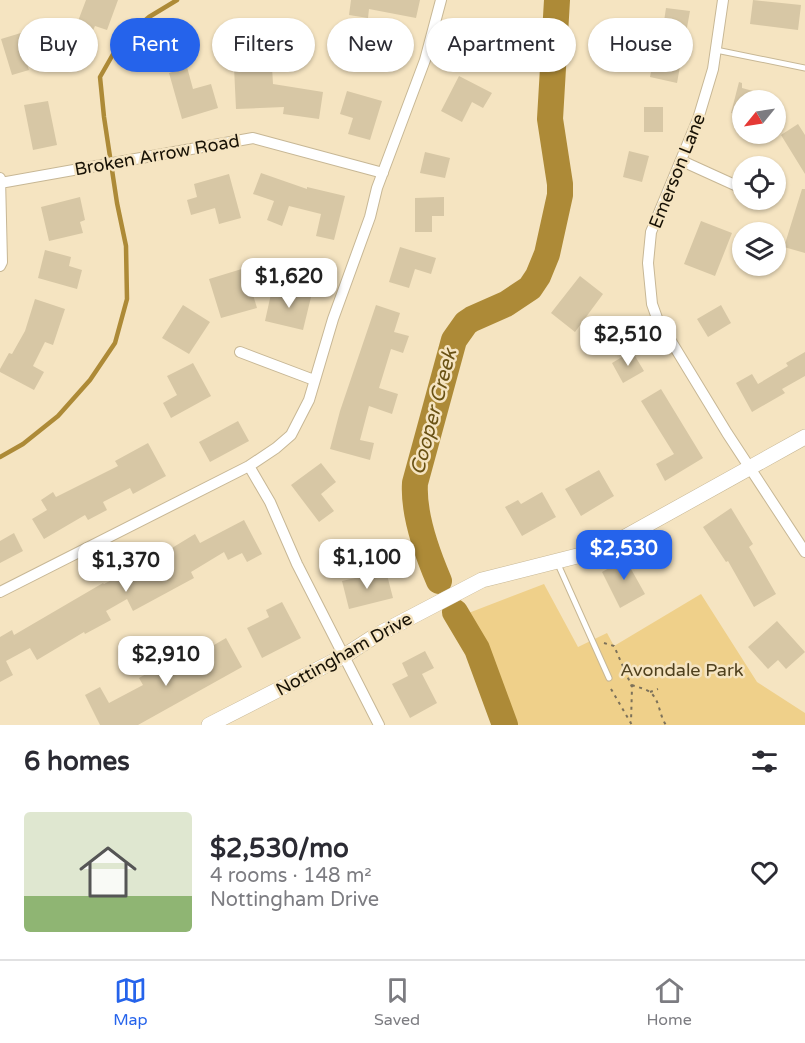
<!DOCTYPE html>
<meta charset="utf-8">
<style>
body{margin:0;font-family:"Varela Round",sans-serif;background:#f7f7f7;color:#2b2b33;height:100vh;display:flex;flex-direction:column;font-size:22px;white-space:nowrap}
*{box-sizing:border-box;margin:0}
p{font-size:20px;color:#7c7c81}
.icon{flex:none;width:33px;height:33px;fill:none;stroke:currentColor;stroke-width:2;stroke-linecap:round;stroke-linejoin:round}
.map{position:relative;height:725px;overflow:hidden}
.sheet{display:flex;flex-direction:column;background:#fff;flex:1}
.sheet>*{flex:none}
.hud{position:absolute;left:18px;top:18px;width:770px;height:54px;display:flex;gap:12px}
.needle{width:39px;rotate:240deg}
.fabs{position:absolute;left:732px;top:90px;display:grid;gap:12px}
.fabs a{display:grid;place-items:center;width:54px;height:54px;border-radius:50%;background:#fff;box-shadow:0 2px 4px #0004;font-size:30px}
.price{position:absolute;translate:-50% -51px;padding:0 14px;border-radius:12px;background:#fff;color:#222;font-size:20px;line-height:39px;filter:drop-shadow(0 2px 3px #0008)}
.price::after{content:'';position:absolute;left:50%;top:36px;width:18px;height:14px;margin-left:-9px;background:inherit;clip-path:polygon(0 0,100% 0,50% 100%)}
.price.selected{background:#2563eb;color:#fff}
ul{padding:0;list-style:none}
li{display:flex;align-items:center;gap:18px;height:150px;padding:0 24px}
li+li{border-top:2px solid #e1e1e2}
li span{display:grid;place-items:center;flex:none;width:168px;height:120px;border-radius:6px;color:#555}
li>.icon{margin-inline-start:auto}
span .icon{width:72px;height:72px;fill:#fffc;stroke-width:1}
li b{font-size:26px}
h2{display:flex;justify-content:space-between;align-items:center;height:72px;padding:0 24px;font-size:26px}
.pill{padding:0 21px;border-radius:27px;background:#fff;box-shadow:0 2px 4px #0004;font-size:21px;line-height:54px}
.pill.selected{background:#2563eb;color:#fff}
.menu{display:flex;justify-content:space-around;align-items:center;height:84px;border-top:2px solid #e1e1e2;background:#fff;font-size:16px;color:#7c7c81}
.menu a{display:grid;justify-items:center;gap:3px}
.menu .selected{color:#2563eb}
.map>svg:first-child{display:block}
.green{fill:#efd08a}
.lines{fill:none;stroke-linecap:round;stroke-linejoin:round}
.stream{stroke:#ad8a37;stroke-width:4.5}
.river{stroke:#ad8a37;stroke-width:26}
.building{fill:#d7c7a5}
.lane-casing{stroke:#c7b795;stroke-width:7}
.street-casing{stroke:#c7b795;stroke-width:12}
.secondary-casing{stroke:#c7b795;stroke-width:16}
.path{stroke:#7c715a;stroke-width:2;stroke-dasharray:3 4.5;stroke-linecap:butt}
.lane{stroke:#fff;stroke-width:5}
.street{stroke:#fff;stroke-width:10}
.secondary{stroke:#fff;stroke-width:15}
.labels{text-anchor:middle;dominant-baseline:central;stroke-width:5;stroke-linejoin:round;paint-order:stroke}
.street-label{font-size:18px;fill:#171105;stroke:#f5e4c1}
.park-label{font-size:18px;fill:#4f401d;stroke:#f5e4c1}
.water-label{font-size:20px;font-style:italic;fill:#695113;stroke:#f5e4c1}
</style>
<div class="map">
<svg width="805" height="725" viewBox="0 0 805 725">
<rect width="100%" height="100%" fill="#f5e4c1"/>
<path class="green" d="M544 584 578 647 607 633 614 646 701 594 757 682 805 713V725H495L453 619Z"/>
<g class="lines">
<path class="stream" d="M0 457 23 444 58 416 90 380 115 343 127 299 126 246 117 203 104 117 100 77 120 42 149 17 177 0"/>
<path class="river" d="M439 581C427 553 413 513 415 483L454 340 466 323 472 319 506 304 530 288 538 276 547 254 560 195V184L550 119 557 0
M455 612 477 649 505 725"/>
</g>
<path class="building" d="M86 0H118L107 30 95 26 91 35 75 29Z
M351 0H420L416 18 369 9 368 18 349 15Z
M753 0 801 5 798 30 750 24Z
M666 8 690 11 677 83 650 77 656 47 660 48Z
M34 29 41 50 24 55 29 70 12 75 1 39Z
M187 67 193 89 211 84 218 108 182 119 169 73Z
M234 67H272L273 84 323 92 319 119 283 114 284 107 236 109Z
M459 76 492 93 483 108 472 102 462 122 441 111Z
M739 82 742 83V88L775 97V100H742V116L731 113Z
M347 91 382 101 370 140 348 134 353 118 340 114Z
M48 101 57 145 33 150 24 105Z
M644 107H663V132H644Z
M798 124 805 135V174L781 135Z
M629 151 649 156 642 182 623 177Z
M425 152 450 158 445 178 420 173Z
M261 173 307 189V187L345 196 334 240 316 236 321 214 289 206 282 226 267 220 274 201 253 194Z
M229 174 241 218 219 224 215 208 191 215 187 200 197 197 194 184Z
M802 189H805V253L784 247Z
M80 197 85 220 80 222 83 233 49 241 41 207Z
M444 197V216H432V232H415V198Z
M701 221 732 233 715 276 684 264Z
M400 247 436 258 431 274 415 269 409 288 389 282Z
M45 250 71 257 69 266 82 270 77 289 38 278Z
M245 268 257 308 221 318 209 279Z
M580 276 603 294 575 332 551 313Z
M288 287 312 293 303 330 265 321 271 294 286 298Z
M35 299 65 309 53 345 45 342 33 366 44 372 34 390 0 372V369L9 353 12 354 25 331Z
M183 305 210 322 189 354 162 338Z
M376 305 400 313 394 332 409 336 403 353 391 349 379 388 398 394 392 414 369 406 360 440 374 443 370 460 330 449 340 411Z
M721 305 731 323 708 337 697 319Z
M632 351 644 371 623 383 612 363Z
M805 352V376L782 389 785 393 752 412 736 383 752 374 758 384 788 366 786 363Z
M193 363 211 396 171 418 163 403 177 395 167 376Z
M661 389 703 458 665 481 656 464 674 454 641 401Z
M238 421 249 441 210 462 199 442Z
M148 443 166 476 133 494 130 488 103 502 107 510 88 520 85 515 44 539 32 519 47 510 41 500 53 492 56 497 118 466 115 461Z
M321 463 336 482 321 494 334 511 319 522 291 485Z
M599 470 614 496 581 516 565 489Z
M542 492 556 517 522 536 505 507 518 500 521 504Z
M731 508 753 544 749 547 776 594 754 607 728 561 726 562 703 527Z
M244 520 262 554 247 562 242 553 228 560 224 552 191 572 194 578 133 611 127 599 106 611 111 620 85 634 84 632 37 660 30 648 6 661 13 675 0 682V637L12 630 14 635 103 583 104 584 162 554 195 534 200 543Z
M14 533 23 551 0 563V541Z
M634 554 640 565 631 569 645 594 620 608 602 572Z
M386 571 393 598 349 609 342 581Z
M282 602 301 638 262 658 247 628 269 617 266 610Z
M777 621 805 652 786 669 778 660 768 669 748 647Z
M226 638 242 667 138 725H100L85 695 100 687 109 703 143 685 139 678 174 658 178 666Z
M425 651 434 668 422 674 437 703 410 718 392 684 408 676 402 663Z"/>
<g class="lines">
<defs>
<path id="lane" d="M716 50 805 68
M557 562 609 678"/>
<path id="street" d="M723 0 713 69 698 119 651 232 648 263 652 304 657 318 727 433 805 552
M682 161 737 186
M0 178 2 262 0 266
M0 183 253 138 383 173
M240 352 314 380
M249 466 270 502 297 564 379 725
M0 592 249 466 276 448 291 435 309 400 333 319 370 217 377 188 425 60 441 0"/>
<path id="secondary" d="M209 725 344 656 375 636 482 580 593 552 625 537 805 437"/>
</defs>
<use href="#lane" class="lane-casing"/>
<use href="#street" class="street-casing"/>
<use href="#secondary" class="secondary-casing"/>
<path class="path" d="M604 643 614 646 632 687 631 722
M632 685C637 687 647 689 651 693 660 701 659 715 666 725
M611 689 632 725
M650 692 658 689"/>
<use href="#lane" class="lane"/>
<use href="#street" class="street"/>
<use href="#secondary" class="secondary"/>
</g>
<g class="labels">
<g class="street-label">
<text transform="translate(157 155) rotate(-10)">Broken Arrow Road</text>
<text transform="translate(677 171) rotate(-68)">Emerson Lane</text>
<text transform="translate(344 654) rotate(-29)">Nottingham Drive</text>
</g>
<g class="park-label">
<text x="682" y="670">Avondale Park</text>
</g>
<g class="water-label">
<text transform="translate(434 412) rotate(-75)">Cooper Creek</text>
</g>
</g>
</svg>
<div class="fabs">
<a><svg class="needle" viewBox="-14 -14 28 28"><path d="M0-13l5 13h-10z" fill="#e53935"/><path d="M0 13l5-13h-10z" fill="#7c7c81"/></svg></a>
<a><svg class="icon" aria-label="locate" viewBox="0 0 24 24"><circle cx="12" cy="12" r="6"/><path d="M12 2v4M12 18v4M2 12h4M18 12h4"/></svg></a>
<a><svg class="icon" aria-label="layers" viewBox="0 0 24 24"><path d="M12 4l9 5-9 5-9-5zM3 14l9 5 9-5"/></svg></a>
</div>
<b class="price" style="left:289px;top:309px">$1,620</b>
<b class="price" style="left:628px;top:367px">$2,510</b>
<b class="price selected" style="left:624px;top:581px">$2,530</b>
<b class="price" style="left:367px;top:590px">$1,100</b>
<b class="price" style="left:126px;top:593px">$1,370</b>
<b class="price" style="left:166px;top:687px">$2,910</b>
<div class="hud">
<a class="pill">Buy</a>
<a class="pill selected">Rent</a>
<a class="pill">Filters</a>
<a class="pill">New</a>
<a class="pill">Apartment</a>
<a class="pill">House</a>
</div>
</div>
<section class="sheet">
<h2>6 homes<svg class="icon" aria-label="filters" viewBox="0 0 24 24"><path d="M4 7h16M4 17h16"/><circle cx="9" cy="7" r="2"/><circle cx="15" cy="17" r="2"/></svg></h2>
<ul>
<li><span style="background:linear-gradient(#dfe7d0 70%,#8fb573 0)"><svg class="icon" aria-label="home" viewBox="0 0 24 24"><path d="M3 11l9-7 9 7M6 9v11h12V9"/></svg></span><div><b>$2,530/mo</b><p>4 rooms · 148 m²</p><p>Nottingham Drive</p></div><svg class="icon" aria-label="heart" viewBox="0 0 24 24"><path d="M12 20l-8-8c-3-5 5-10 8-4 3-6 11-1 8 4z"/></svg></li>
</ul>
</section>
<nav class="menu">
<a class="selected"><svg class="icon" aria-label="map" viewBox="0 0 24 24"><path d="M3 6l6-2 6 2 6-2v14l-6 2-6-2-6 2zM9 4v14M15 6v14"/></svg>Map</a>
<a><svg class="icon" aria-label="saved" viewBox="0 0 24 24"><path d="M7 4h10v16l-5-4-5 4z"/></svg>Saved</a>
<a><svg class="icon" aria-label="home" viewBox="0 0 24 24"><path d="M3 11l9-7 9 7M6 9v11h12V9"/></svg>Home</a>
</nav>
